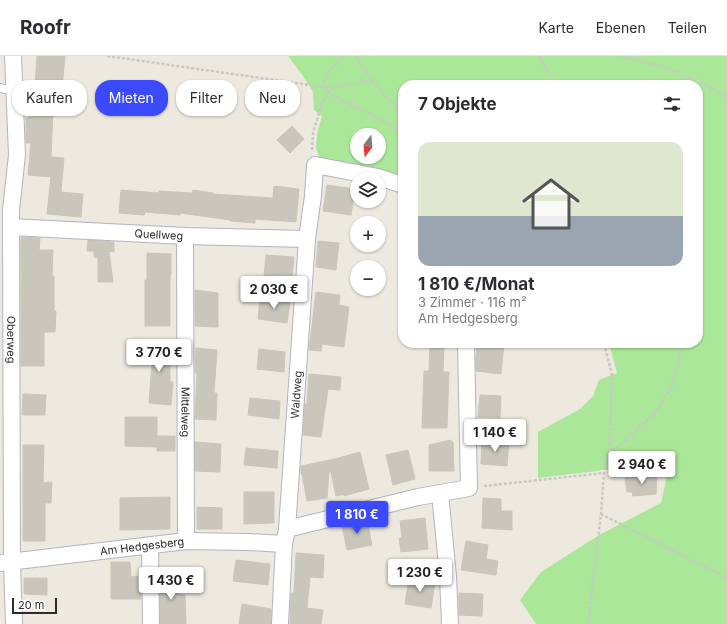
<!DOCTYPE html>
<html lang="de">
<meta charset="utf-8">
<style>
body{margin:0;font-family:Inter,sans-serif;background:#f2f2f3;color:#2b2b33;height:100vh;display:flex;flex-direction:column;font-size:15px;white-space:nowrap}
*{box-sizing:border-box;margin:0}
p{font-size:13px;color:#7c7c81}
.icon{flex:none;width:22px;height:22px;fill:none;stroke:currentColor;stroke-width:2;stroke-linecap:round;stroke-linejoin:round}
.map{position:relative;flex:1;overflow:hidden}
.drawer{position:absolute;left:398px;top:24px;width:305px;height:268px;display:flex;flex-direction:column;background:#fff;border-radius:16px;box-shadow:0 1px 3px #0004}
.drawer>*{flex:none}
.banner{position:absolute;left:12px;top:24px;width:326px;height:36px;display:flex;gap:8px}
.needle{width:26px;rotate:196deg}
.controls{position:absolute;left:350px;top:72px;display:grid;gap:8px}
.controls a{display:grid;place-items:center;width:36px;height:36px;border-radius:50%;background:#fff;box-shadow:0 1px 3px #0004;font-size:20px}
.scale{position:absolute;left:12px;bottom:10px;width:45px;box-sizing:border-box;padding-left:4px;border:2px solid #2c2c2c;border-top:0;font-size:11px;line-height:14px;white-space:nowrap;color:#2c2c2c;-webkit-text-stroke:3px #fff;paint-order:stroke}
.price{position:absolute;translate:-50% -34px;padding:0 9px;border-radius:4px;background:#fff;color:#222;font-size:13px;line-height:26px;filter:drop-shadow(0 1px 2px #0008)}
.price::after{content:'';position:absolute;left:50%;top:24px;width:12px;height:9px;margin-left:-6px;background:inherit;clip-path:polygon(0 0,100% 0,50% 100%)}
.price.selected{background:#3b4aff;color:#fff}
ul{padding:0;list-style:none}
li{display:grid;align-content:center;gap:8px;height:212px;padding:0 20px}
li+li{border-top:1px solid #e1e1e2}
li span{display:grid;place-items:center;height:124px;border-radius:12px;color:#555}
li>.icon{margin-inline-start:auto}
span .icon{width:72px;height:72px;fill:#fffc;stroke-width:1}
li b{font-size:17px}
h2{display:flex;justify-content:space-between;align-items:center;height:48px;padding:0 20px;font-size:17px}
.pill{padding:0 14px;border-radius:16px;background:#fff;box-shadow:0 1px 3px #0004;font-size:14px;line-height:36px}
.pill.selected{background:#3b4aff;color:#fff}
header{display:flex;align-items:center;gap:24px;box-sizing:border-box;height:56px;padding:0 20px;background:#fff;border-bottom:1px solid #e1e1e2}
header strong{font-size:19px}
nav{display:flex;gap:22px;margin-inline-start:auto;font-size:14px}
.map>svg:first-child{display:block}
.green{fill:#abe798;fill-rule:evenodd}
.building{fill:#c9c7bc;stroke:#cac6b7}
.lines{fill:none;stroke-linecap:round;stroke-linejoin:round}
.service-casing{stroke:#b2b3c0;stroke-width:10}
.minor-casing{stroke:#b2b3c0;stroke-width:18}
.path{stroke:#c8c8c8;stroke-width:2.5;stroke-dasharray:3 2;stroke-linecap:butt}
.service{stroke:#fff;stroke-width:8}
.minor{stroke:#fff;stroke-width:16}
.labels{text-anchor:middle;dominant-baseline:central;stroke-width:3.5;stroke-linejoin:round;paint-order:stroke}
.street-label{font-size:11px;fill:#2c2c2c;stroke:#fff}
</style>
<header>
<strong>Roofr</strong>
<nav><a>Karte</a><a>Ebenen</a><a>Teilen</a></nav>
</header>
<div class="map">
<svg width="727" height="568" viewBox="0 0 727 568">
<rect width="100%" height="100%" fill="#eee9de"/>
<path class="green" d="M288 0H727V568H536L520 544 541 516 599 479 661 447 667 420 639 395 611 419 607 413 597 415 538 422V376L580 353 593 340 599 324 617 317 609 287H698V29H403V125L319 102 316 92 317 78 322 60 314 54 313 36 303 20ZM357 79H379V101H357Z"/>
<path class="building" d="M37 0H65L60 54 53 53 51 101 64 102 61 136 83 138 81 161 47 158 51 121 28 119 31 87H26V62H28L31 29 35 30Z
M292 70 304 83 290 97 277 84Z
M327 129 355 133 351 159 323 155Z
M274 130 299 133 296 166 255 163V167L230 165V164L180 157V159L145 156 144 159 119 157 121 134 159 137V135L192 137 193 134 213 137V138L273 142Z
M21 181 40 182 39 194H53L52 220H54V255H56L55 276H44V310H21Z
M88 184 114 186V196L109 195 113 226H98V202L94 201V195H87Z
M318 185 339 187 336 214 316 211Z
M147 197 171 198V219H170V270H145V224H147Z
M266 199 294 201 292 223 264 221Z
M195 234 218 237V271L195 270Z
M316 236 340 239 339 249 349 251 344 291 322 288 321 295 309 294Z
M260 242 290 246 287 267 258 263Z
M430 287H444L443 316H449L447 372H422L424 315H429Z
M477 287H504L501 318 476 315V301Z
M143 288 170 290V326H173L171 349 149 347 152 307H142Z
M196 292 217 294 214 337H217L216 364 195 363 197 317H195Z
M259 293 285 296 284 316 257 313Z
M309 318 341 321 340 334 328 333 321 381 303 379 305 348H307Z
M23 338 46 339 45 359H22Z
M480 339 501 340 500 362 478 361Z
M250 342 280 345 279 363 248 359Z
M125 361H157V380H175V395H157V389V391L125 390Z
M451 384V386H453L454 415H429V389Z
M482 384 509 386 507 410 481 408Z
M195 386 221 388 220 416 195 415Z
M23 389H44L43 427 52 426 51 447H45V485H23Z
M246 392 278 395 277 412 244 409Z
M408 394 415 423 393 429 386 399Z
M360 396 369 433 344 440V438L336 440 331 416H329L327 442 307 445 302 418H301V410L335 403Z
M657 419 656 438 633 440 632 436H627L625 422Z
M244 436H274V467L244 468Z
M170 441V473L120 474V442Z
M483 442 501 443V455H512V474L482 472Z
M197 451 222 452V473H197Z
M425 462 428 493 401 496 399 482H402L400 465Z
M367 464 372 489 347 494 342 469Z
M466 485 488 489 486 503 498 505 496 519 461 514Z
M296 497 324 499 323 522 310 521 307 552 323 554 321 568H290L291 537H294Z
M236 504 270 508 268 529 233 525Z
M111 506H130L131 521 141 520V543H111Z
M160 513H175L172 537 185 539 186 568H160Z
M24 522H47V539L24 538Z
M409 522 435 526 431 552 405 548Z
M459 537 483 538 482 560 459 559Z
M242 548 271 553V568H239Z"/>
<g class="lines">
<defs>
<path id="service" d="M0 32 14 35"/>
<g id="minor">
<path id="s1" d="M13 0 17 99 11 154V171L12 507 14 568"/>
<path id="s2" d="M11 171 185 180 307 183"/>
<path id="s3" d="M185 180 186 485"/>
<path d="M440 437 448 520 450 568"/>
<path d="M287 473 418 441 469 432 466 287"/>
<path d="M150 490 151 568"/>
<path id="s4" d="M0 507 186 485 249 486 284 488"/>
<path id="s5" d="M280 568 284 488 287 473 307 183 313 140 315 109 378 121 403 129"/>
</g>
</defs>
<use href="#service" class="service-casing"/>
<use href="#minor" class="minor-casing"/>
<path class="path" d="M107 0 331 32 372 24
M355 0 372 24 388 43 403 55
M539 0 555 29
M619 0 660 10 679 17 698 25 727 41
M323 31C327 14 332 12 344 0
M328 36C352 51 379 61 403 76
M312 94 313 77 322 47 331 32
M609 399 656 356 672 329 683 287
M484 430 604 417
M601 458 727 522
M588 568 601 458 604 417 609 400 612 319 604 287"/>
<use href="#service" class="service"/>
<use href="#minor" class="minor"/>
</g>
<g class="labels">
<g class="street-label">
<text stroke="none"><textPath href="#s2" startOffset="148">Quellweg</textPath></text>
<text stroke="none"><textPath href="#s1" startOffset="284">Oberweg</textPath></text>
<text stroke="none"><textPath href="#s5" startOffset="230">Waldweg</textPath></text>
<text stroke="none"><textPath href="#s3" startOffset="176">Mittelweg</textPath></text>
<text stroke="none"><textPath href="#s4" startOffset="143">Am Hedgesberg</textPath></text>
</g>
</g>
</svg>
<div class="controls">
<a><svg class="needle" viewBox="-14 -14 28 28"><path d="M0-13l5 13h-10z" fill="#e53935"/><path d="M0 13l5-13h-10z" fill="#7c7c81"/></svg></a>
<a><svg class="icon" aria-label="layers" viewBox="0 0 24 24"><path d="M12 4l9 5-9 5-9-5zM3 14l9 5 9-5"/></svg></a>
<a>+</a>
<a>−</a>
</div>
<div class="scale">20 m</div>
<b class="price" style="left:274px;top:254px">2 030 €</b>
<b class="price" style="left:159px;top:317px">3 770 €</b>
<b class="price" style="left:495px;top:397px">1 140 €</b>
<b class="price" style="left:642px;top:429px">2 940 €</b>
<b class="price selected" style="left:357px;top:479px">1 810 €</b>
<b class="price" style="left:420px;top:537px">1 230 €</b>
<b class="price" style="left:171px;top:545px">1 430 €</b>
<div class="banner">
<a class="pill">Kaufen</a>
<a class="pill selected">Mieten</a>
<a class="pill">Filter</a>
<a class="pill">Neu</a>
</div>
<section class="drawer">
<h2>7 Objekte<svg class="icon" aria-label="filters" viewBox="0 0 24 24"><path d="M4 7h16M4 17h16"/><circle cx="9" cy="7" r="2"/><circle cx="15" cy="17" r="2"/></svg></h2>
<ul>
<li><span style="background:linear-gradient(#dfe7d0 60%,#9aa5b1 0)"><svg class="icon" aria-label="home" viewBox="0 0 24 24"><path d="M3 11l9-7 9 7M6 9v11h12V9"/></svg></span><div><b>1 810 €/Monat</b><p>3 Zimmer · 116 m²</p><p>Am Hedgesberg</p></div></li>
</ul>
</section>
</div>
